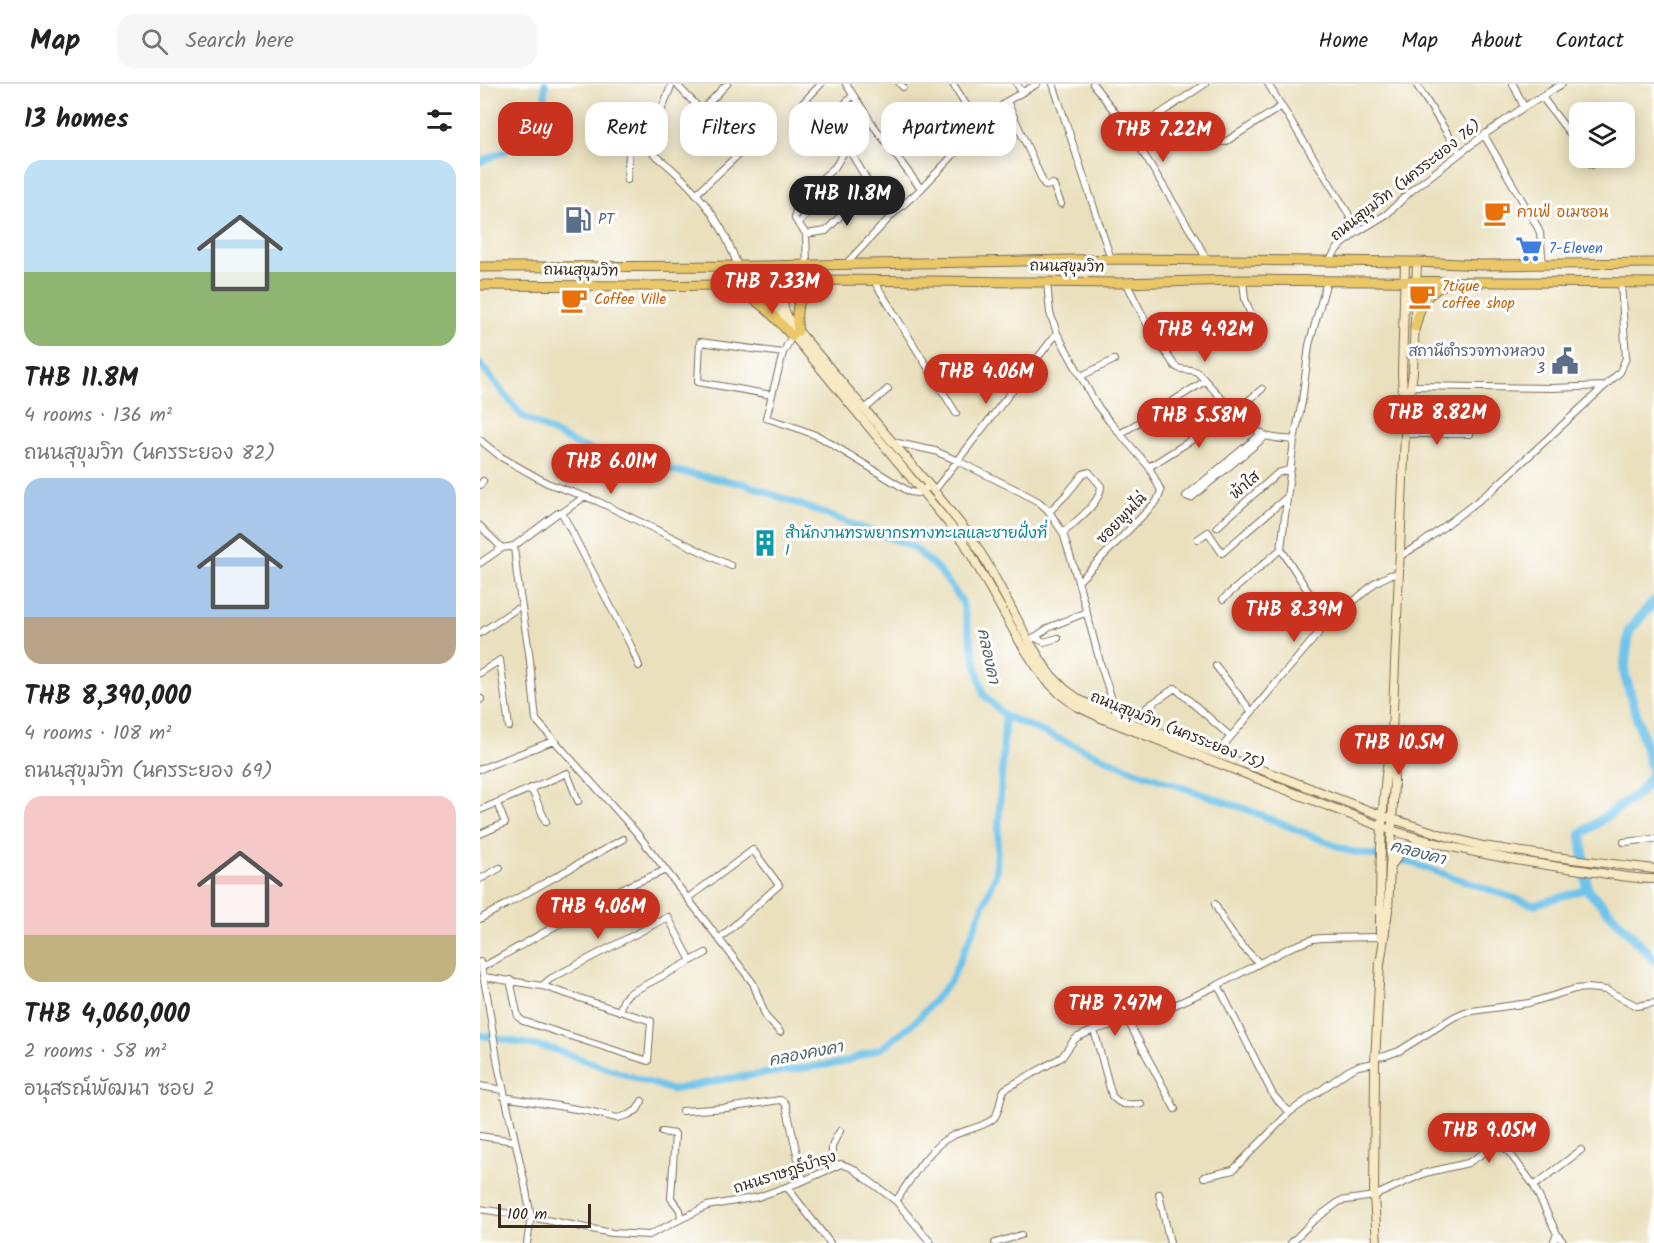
<!DOCTYPE html>
<meta charset="utf-8">
<style>
body{margin:0;font-family:Kalam,"Playpen Sans Thai",sans-serif;background:#f6f6f6;color:#222;height:100vh;display:flex;flex-direction:column;font-size:22px;white-space:nowrap}
*{box-sizing:border-box;margin:0}
p{font-size:20px;color:#767676}
.icon{flex:none;width:33px;height:33px;fill:none;stroke:currentColor;stroke-width:2;stroke-linecap:round;stroke-linejoin:round}
.map{position:relative;flex:1;overflow:hidden}
.details{display:flex;flex-direction:column;background:#fff;width:480px}
.details>*{flex:none}
.guide{position:absolute;left:18px;top:18px;width:570px;height:54px;display:flex;gap:12px}
.buttons{position:absolute;left:1089px;top:18px;display:grid;gap:12px}
.buttons a{display:grid;place-items:center;width:66px;height:66px;border-radius:12px;background:#fff;box-shadow:0 3px 15px #0003;font-size:30px}
.scale{position:absolute;left:18px;bottom:15px;width:93px;box-sizing:border-box;padding-left:6px;border:3px solid #3b2a1e;border-top:0;font-size:16px;line-height:21px;white-space:nowrap;color:#3b2a1e;-webkit-text-stroke:4px #fff;paint-order:stroke}
.price{position:absolute;translate:-50% -51px;padding:0 14px;border-radius:21px;background:#c8321e;color:#fff;font-size:20px;line-height:39px;filter:drop-shadow(0 2px 3px #0008)}
.price::after{content:'';position:absolute;left:50%;top:36px;width:18px;height:14px;margin-left:-9px;background:inherit;clip-path:polygon(0 0,100% 0,50% 100%)}
.price.current{background:#222;color:#fff}
ul{padding:0;list-style:none}
li{display:grid;align-content:center;gap:12px;height:318px;padding:0 24px}
li span{display:grid;place-items:center;height:186px;border-radius:18px;color:#555}
li>.icon{margin-inline-start:auto}
span .icon{width:108px;height:108px;fill:#fffc;stroke-width:1}
li b{font-size:26px}
h2{display:flex;justify-content:space-between;align-items:center;height:72px;padding:0 24px;font-size:26px}
.pill{padding:0 21px;border-radius:18px;background:#fff;box-shadow:0 3px 15px #0003;font-size:21px;line-height:54px}
.pill.current{background:#c8321e;color:#fff}
header{display:flex;align-items:center;gap:36px;box-sizing:border-box;height:84px;padding:0 30px;background:#fff;border-bottom:2px solid #e0e0e0}
header strong{font-size:28px}
nav{display:flex;gap:33px;margin-inline-start:auto;font-size:21px}
.search{width:420px;height:54px;background:#f6f6f6;display:flex;align-items:center;gap:15px;box-sizing:border-box;padding:0 21px;border-radius:18px;color:#767676;font-size:22px}
main{display:flex;flex:1;min-height:0}
.map>svg:first-child{display:block}
.lines{fill:none;stroke-linecap:round;stroke-linejoin:round}
.canal{stroke:#6ec3ea;stroke-width:7}
.river{stroke:#6ec3ea;stroke-width:10}
.street-casing{stroke:#786a56;stroke-width:8}
.secondary-casing{stroke:#786a56;stroke-width:10}
.primary-casing{stroke:#786a56;stroke-width:11}
.street{stroke:#fff;stroke-width:6}
.secondary{stroke:#f7e9c3;stroke-width:8}
.primary{stroke:#eac769;stroke-width:9}
.labels{text-anchor:middle;dominant-baseline:central;stroke-width:6;stroke-linejoin:round;paint-order:stroke}
.street-label{font-size:15px;fill:#3b2a1e;stroke:#fff}
.food-label{font-size:15px;fill:#c56008;stroke:#fff;text-anchor:start}
.service-label{font-size:15px;fill:#4e5e75;stroke:#fff;text-anchor:start}
.shop-label{font-size:15px;fill:#366cbe;stroke:#fff;text-anchor:start}
.culture-label{font-size:15px;fill:#0d838f;stroke:#fff;text-anchor:start}
.water-label{font-size:16px;font-style:italic;fill:#4d6065;stroke:#fff}
</style>
<header>
<strong>Map</strong>
<div class="search"><svg class="icon" aria-label="search" viewBox="0 0 24 24"><circle cx="10" cy="10" r="6"/><path d="M15 15l6 6"/></svg>Search here</div>
<nav><a>Home</a><a>Map</a><a>About</a><a>Contact</a></nav>
</header>
<main>
<section class="details">
<h2>13 homes<svg class="icon" aria-label="filters" viewBox="0 0 24 24"><path d="M4 7h16M4 17h16"/><circle cx="9" cy="7" r="2"/><circle cx="15" cy="17" r="2"/></svg></h2>
<ul>
<li><span style="background:linear-gradient(#bfe0f5 60%,#8fb573 0)"><svg class="icon" aria-label="home" viewBox="0 0 24 24"><path d="M3 11l9-7 9 7M6 9v11h12V9"/></svg></span><div><b>THB 11.8M</b><p>4 rooms · 136 m²</p><p>ถนนสุขุมวิท (นครระยอง 82)</p></div></li>
<li><span style="background:linear-gradient(#a9c7e8 75%,#b9a48a 0)"><svg class="icon" aria-label="home" viewBox="0 0 24 24"><path d="M3 11l9-7 9 7M6 9v11h12V9"/></svg></span><div><b>THB 8,390,000</b><p>4 rooms · 108 m²</p><p>ถนนสุขุมวิท (นครระยอง 69)</p></div></li>
<li><span style="background:linear-gradient(#f6c9c9 75%,#c2b280 0)"><svg class="icon" aria-label="home" viewBox="0 0 24 24"><path d="M3 11l9-7 9 7M6 9v11h12V9"/></svg></span><div><b>THB 4,060,000</b><p>2 rooms · 58 m²</p><p>อนุสรณ์พัฒนา ซอย 2</p></div></li>
</ul>
</section>
<div class="map">
<svg width="1174" height="1159" viewBox="0 0 1174 1159">
<rect width="100%" height="100%" fill="#fff"/>
<filter id="ink" filterUnits="userSpaceOnUse"><feTurbulence type="fractalNoise" baseFrequency=".0167" numOctaves="2"/><feDisplacementMap in="SourceGraphic" scale="12" xChannelSelector="R" yChannelSelector="G"/><feConvolveMatrix kernelMatrix="1 2 1 2 8 2 1 2 1" color-interpolation-filters="sRGB"/></filter>
<filter id="wash" filterUnits="userSpaceOnUse"><feTurbulence type="fractalNoise" baseFrequency=".008" numOctaves="4" result="noise"/><feDisplacementMap in="SourceGraphic" scale="24" xChannelSelector="R" yChannelSelector="G"/><feGaussianBlur stdDeviation="1.35" result="paint"/><feColorMatrix in="noise" values="0 0 0 0 0 0 0 0 0 0 0 0 0 0 0 0 0 1.4 0 .05"/><feComposite in="paint" operator="in"/></filter>
<g filter="url(#wash)">
<rect width="100%" height="100%" fill="#eae0bd"/>
<g class="lines">
<path class="canal" d="M0 78 32 64 64 27 65 0
M0 280 42 332 95 360 153 379 265 400 433 463 458 485 482 517 503 610 525 632 655 687 763 724 869 767 929 778 1054 821 1107 805
M0 951 73 965 146 991 192 1006 245 995 361 979 402 964 436 937 470 898 494 845 516 790 525 632"/>
<path class="river" d="M1174 517 1149 547 1144 588 1173 689 1159 709 1101 750 1107 805 1174 875"/>
</g>
</g>
<g filter="url(#ink)">
<g class="lines">
<defs>
<path id="street" d="M196 0 225 30 258 71 216 110
M366 0 393 41 441 105
M420 0 423 3
M473 0 500 43
M537 0 542 8
M573 0 631 175
M613 0 651 49 718 159 726 175
M788 0 868 129 876 149
M936 0 980 69
M1033 0 1044 23
M1062 13 1100 63
M527 17 563 98 566 102 573 100 581 120
M320 22 341 0
M222 26 247 0
M342 44 373 11
M651 49 725 0
M1004 51 1057 142 1060 149 1063 181
M738 58H745L802 22
M365 59 390 101 413 130
M166 63 192 0
M1107 74 1112 81
M147 96 150 58 152 56H154C188 78 221 109 241 144 248 156 253 170 258 182
M318 140 355 100
M326 150 346 147 390 101
M849 177 857 165 876 149 907 130 932 106 1004 51 1044 23 1082 0
M366 180 413 130 441 105 500 43 527 17 557 0
M327 181 326 150 315 135 316 120 329 106 355 83 363 70 365 59 345 31
M394 197 476 329
M763 197 765 215 776 244
M567 198 570 229 577 249 616 320 629 337 669 383 681 407 677 417 598 498
M646 198 670 246 695 282C702 288 710 284 717 288 736 307 762 341 786 352 795 355 805 355 814 356
M312 252 303 269 286 334 317 344 340 353 430 408 437 409 450 402
M601 292 634 276
M931 302 1072 304 1125 302
M292 311 218 298 220 258 303 269
M385 325 408 305
M755 328 782 305
M782 349 706 412 711 414 786 352
M640 350 725 297
M925 350H990
M0 356 21 373 67 399 117 417 251 482
M413 358 455 367 478 377 539 407 559 418 568 426 583 449 600 504 621 582 638 634
M669 383 718 352 751 324
M0 401 3 397
M454 407 577 249
M569 428 586 411 603 390 609 388 621 402C621 419 595 438 583 449
M82 429 151 562 159 582
M0 442 22 464
M737 443 798 389 811 385
M718 455 728 448 742 469 807 413
M34 462 37 492 49 568 56 636 156 748 178 776 273 899 286 933 300 948
M920 472 941 460 1011 407 1140 288 1146 274 1141 199
M0 479 22 464 34 462 78 429H82L104 413
M743 515 801 465
M842 545 831 512 801 465 814 356 822 318 829 261 847 197
M0 549 36 525
M554 553 564 558 578 554
M549 557 570 543 607 528
M736 582 771 627
M0 589 20 576 29 643
M0 616 1 615
M667 623 695 604 750 652
M737 669 842 545 896 498 910 491 919 490
M0 685 73 657
M51 704 66 738
M0 726 87 689 98 717
M0 750 25 739 17 719
M1144 758 1174 755
M0 795 20 784
M208 814 273 766 299 801 239 855
M735 820C748 847 757 858 779 879
M0 835 143 755
M0 878 7 911 18 981 44 1096 51 1133 47 1159
M1 884 141 805 186 786
M4 893 62 902 171 937 168 977 43 937 38 933 30 896
M738 901 793 1011 802 1021 810 1028
M62 902 70 895 188 833 211 877
M139 927 144 915 148 910 226 869
M648 937 695 1025
M614 946 632 1012C642 1023 647 1020 661 1020
M896 973 905 972 919 967 974 933 985 928 1049 919 1095 905 1108 904 1126 906 1157 922 1174 919
M0 1002 23 1006
M24 1013 108 1027 137 1034 148 1031 157 1026 162 1017
M202 1027 247 1024 300 1016 304 1018 306 1021 323 1097
M182 1048 195 1050 191 1114 200 1126 201 1135
M0 1052 34 1057
M356 1082C349 1064 351 1062 360 1047
M724 1093 753 1086 810 1028 868 987 878 982 895 979
M1054 1102 1101 1066
M307 1103 350 1159
M679 1110 690 1159
M416 1117C429 1098 449 1063 470 1053 483 1046 502 1044 513 1035 522 1026 518 1014 525 1005L582 973 594 956 598 953 614 946 682 927 738 901 809 864 833 855 842 854 900 853
M0 1125 51 1133 132 1149 169 1151 227 1122 278 1113 323 1097 361 1080 372 1084 416 1117 451 1159
M515 1159 541 1151
M811 1159 833 1137 860 1117 894 1112 945 1089 988 1079 1016 1061H1020L1025 1063 1053 1100 1077 1150 1084 1159
M1073 1159 1077 1150"/>
<path id="secondary" d="M289 182 297 227 303 239 484 458 540 558 563 593 580 610 596 622 621 634 902 743C966 765 1033 777 1101 786 1125 789 1150 795 1174 795
M299 182 304 225 309 236 454 407 491 453 507 479 549 557 569 589 585 605 600 616 638 634 801 693 903 732 969 753 1003 762 1076 773 1174 785
M928 323 933 288 937 178
M910 783C925 762 923 762 948 759
M900 853C900 791 900 729 909 668
M900 881 908 827 914 697 912 649 925 350 922 290 925 179
M897 1159 894 1112 895 979 900 878"/>
<path id="primary" d="M0 183 281 182 642 175 937 178 1001 181 1174 179
M0 201 164 202 301 200 356 196 639 199 759 196 1174 199
M249 201C277 214 292 229 312 252
M935 243C942 216 942 214 966 199
M318 247C313 216 321 211 348 199"/>
</defs>
<use href="#street" class="street-casing"/>
<use href="#secondary" class="secondary-casing"/>
<use href="#primary" class="primary-casing"/>
<use href="#street" class="street"/>
<use href="#secondary" class="secondary"/>
<use href="#primary" class="primary"/>
</g>
</g>
<defs>
<symbol id="cafe-bare" viewBox="-9 -9 18 18"><path d="M-5.5-4.5H6V0H3Q3 3.5 0 3.5H-2.5Q-5.5 3.5-5.5 0ZM3-3.2v2h1.7v-2ZM-6 4.5H4V6H-6Z" fill="#e8710a" stroke="#fff" stroke-width="2.5" paint-order="stroke"/></symbol>
<symbol id="fuel-bare" viewBox="-9 -9 18 18"><path d="M-5.5-6h7V0h2V4h1.3V-2.5L3-4.5l.8-.8L6-3V5H2.5V1h-1V6h-7ZM-4.2-4.7v3.2H.2V-4.7Z" fill="#5c6f8a" stroke="#fff" stroke-width="2.5" paint-order="stroke"/></symbol>
<symbol id="supermarket-bare" viewBox="-9 -9 18 18"><path d="M-6-5.5h2.5l.6 2H6L4.5 2H-2.5L-4.4-4H-6ZM-1.5 3.2a1.3 1.3 0 1 0 .1 0ZM3 3.2a1.3 1.3 0 1 0 .1 0Z" fill="#3f7fe0" stroke="#fff" stroke-width="2.5" paint-order="stroke"/></symbol>
<symbol id="civic-bare" viewBox="-9 -9 18 18"><path d="M-.6-6.5H3V-4.5H.6V-3L4-1V1h2V6H-6V1h2V-1L-.6-3ZM-1.2 2.5V6h2.4V2.5Z" fill="#5c6f8a" stroke="#fff" stroke-width="2.5" paint-order="stroke"/></symbol>
<symbol id="building-bare" viewBox="-9 -9 18 18"><path d="M-4-6H4V6H1V3H-1V6H-4ZM-2.5-4.3h1.7v1.8h-1.7ZM.8-4.3h1.7v1.8H.8ZM-2.5-1h1.7V.8h-1.7ZM.8-1h1.7V.8H.8Z" fill="#0f9aa8" stroke="#fff" stroke-width="2.5" paint-order="stroke"/></symbol>
</defs>
<g fill-rule="evenodd">
<use href="#cafe-bare" x="998" y="110" width="38" height="38"/>
<use href="#fuel-bare" x="79" y="117" width="38" height="38"/>
<use href="#supermarket-bare" x="1030" y="146" width="38" height="38"/>
<use href="#cafe-bare" x="923" y="193" width="38" height="38"/>
<use href="#cafe-bare" x="75" y="197" width="38" height="38"/>
<use href="#civic-bare" x="1066" y="258" width="38" height="38"/>
<use href="#building-bare" x="266" y="440" width="38" height="38"/>
</g>
<g class="labels">
<g class="street-label">
<text transform="translate(926 97) rotate(-38)">ถนนสุขุมวิท (นครระยอง 76)</text>
<text transform="translate(587 183) rotate(1)">ถนนสุขุมวิท</text>
<text transform="translate(101 187) rotate(1)">ถนนสุขุมวิท</text>
<text transform="translate(765 402) rotate(-41)">พ้าใส</text>
<text transform="translate(642 435) rotate(-46)">ซอยพูนไฉ่</text>
<text transform="translate(697 647) rotate(22)">ถนนสุขุมวิท (นครระยอง 75)</text>
<text transform="translate(305 1089) rotate(-18)">ถนนราษฎร์บำรุง</text>
</g>
<g class="food-label">
<text x="1037" y="129">คาเฟ่ อเมซอน</text>
<text x="962" y="203">7tique<tspan x="962" dy="17">coffee shop</tspan></text>
<text x="114" y="216">Coffee Ville</text>
</g>
<g class="service-label">
<text x="118" y="136">PT</text>
<text x="1065" y="268" text-anchor="end">สถานีตำรวจทางหลวง<tspan x="1065" dy="17">3</tspan></text>
</g>
<g class="shop-label">
<text x="1069" y="165">7-Eleven</text>
</g>
<g class="culture-label">
<text x="305" y="450">สำนักงานทรพยากรทางทะเลและชายฝั่งที่<tspan x="305" dy="17">1</tspan></text>
</g>
<g class="water-label">
<text transform="translate(508 572) rotate(78)">คลองคา</text>
<text transform="translate(938 769) rotate(15)">คลองคา</text>
<text transform="translate(326 970) rotate(-11)">คลองคงคา</text>
</g>
</g>
</svg>
<div class="buttons">
<a><svg class="icon" aria-label="layers" viewBox="0 0 24 24"><path d="M12 4l9 5-9 5-9-5zM3 14l9 5 9-5"/></svg></a>
</div>
<div class="scale">100 m</div>
<b class="price" style="left:683px;top:79px">THB 7.22M</b>
<b class="price current" style="left:367px;top:143px">THB 11.8M</b>
<b class="price" style="left:292px;top:231px">THB 7.33M</b>
<b class="price" style="left:725px;top:279px">THB 4.92M</b>
<b class="price" style="left:506px;top:321px">THB 4.06M</b>
<b class="price" style="left:957px;top:362px">THB 8.82M</b>
<b class="price" style="left:719px;top:365px">THB 5.58M</b>
<b class="price" style="left:131px;top:411px">THB 6.01M</b>
<b class="price" style="left:814px;top:559px">THB 8.39M</b>
<b class="price" style="left:919px;top:692px">THB 10.5M</b>
<b class="price" style="left:118px;top:856px">THB 4.06M</b>
<b class="price" style="left:635px;top:953px">THB 7.47M</b>
<b class="price" style="left:1009px;top:1080px">THB 9.05M</b>
<div class="guide">
<a class="pill current">Buy</a>
<a class="pill">Rent</a>
<a class="pill">Filters</a>
<a class="pill">New</a>
<a class="pill">Apartment</a>
</div>
</div>
</main>
